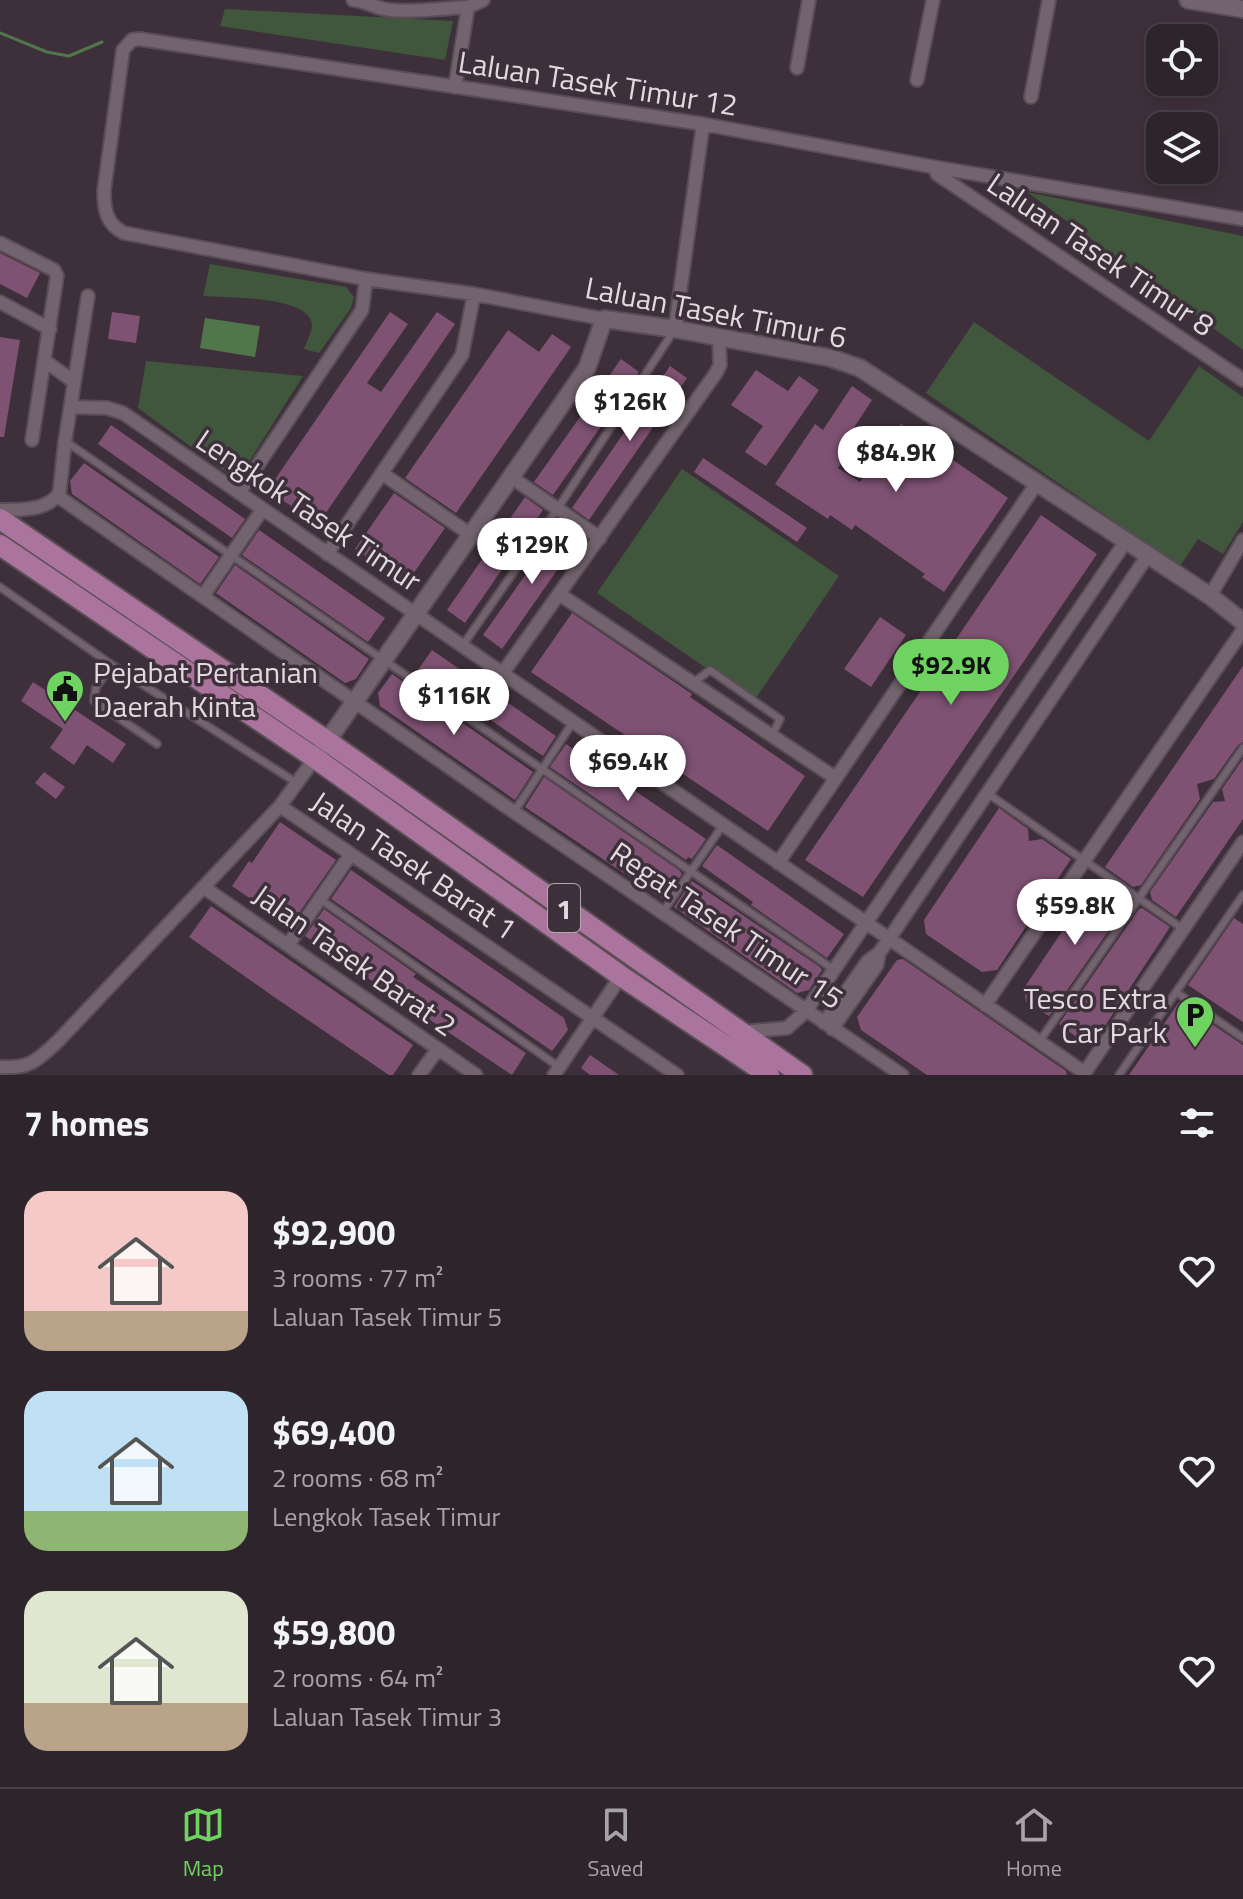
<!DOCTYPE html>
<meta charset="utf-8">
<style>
body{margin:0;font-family:"Titillium Web",sans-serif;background:#362c34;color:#f1f3f6;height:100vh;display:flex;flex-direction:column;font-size:30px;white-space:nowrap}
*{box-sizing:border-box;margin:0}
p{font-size:26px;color:#a7a4a9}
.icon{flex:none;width:44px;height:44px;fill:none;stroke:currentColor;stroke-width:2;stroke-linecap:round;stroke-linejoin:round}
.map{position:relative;height:1075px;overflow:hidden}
.drawer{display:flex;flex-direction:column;background:#2e242c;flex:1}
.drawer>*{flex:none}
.fabs{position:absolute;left:1146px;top:24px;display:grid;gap:16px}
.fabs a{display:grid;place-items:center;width:72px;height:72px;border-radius:16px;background:#2e242c;box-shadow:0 4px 12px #0003,0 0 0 2px #494148;font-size:40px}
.price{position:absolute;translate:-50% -68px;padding:0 18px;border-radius:28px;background:#fff;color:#222;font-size:26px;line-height:52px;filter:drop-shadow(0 2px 4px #0008)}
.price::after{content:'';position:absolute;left:50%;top:48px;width:24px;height:18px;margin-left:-12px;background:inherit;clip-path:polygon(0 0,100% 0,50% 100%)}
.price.selected{background:#6ed361;color:#111}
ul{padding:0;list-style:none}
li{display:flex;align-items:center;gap:24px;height:200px;padding:0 24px}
li span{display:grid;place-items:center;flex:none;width:224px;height:160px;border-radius:24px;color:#555}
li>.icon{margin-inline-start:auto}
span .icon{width:96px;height:96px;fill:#fffc;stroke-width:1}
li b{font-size:34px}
h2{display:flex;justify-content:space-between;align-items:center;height:96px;padding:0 24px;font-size:34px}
.menu{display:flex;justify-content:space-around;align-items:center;height:112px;border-top:2px solid #494148;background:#2e242c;font-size:22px;color:#a7a4a9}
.menu a{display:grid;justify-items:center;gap:4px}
.menu .selected{color:#6ed361}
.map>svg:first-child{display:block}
.green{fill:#40563d}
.water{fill:#51764c}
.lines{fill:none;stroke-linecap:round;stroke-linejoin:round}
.stream{stroke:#51764c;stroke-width:3}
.building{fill:#7f5273}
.service-casing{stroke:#5a4e56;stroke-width:10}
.minor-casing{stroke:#5a4e56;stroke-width:16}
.tertiary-casing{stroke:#5a4e56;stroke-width:20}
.primary-casing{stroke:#5a4e56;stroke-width:24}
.service{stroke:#73636e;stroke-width:6}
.minor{stroke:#73636e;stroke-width:12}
.tertiary{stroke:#73636e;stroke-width:16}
.primary{stroke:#aa749c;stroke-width:20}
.labels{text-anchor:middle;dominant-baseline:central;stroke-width:7;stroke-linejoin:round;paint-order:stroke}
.shield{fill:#3e303a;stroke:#b2a7ae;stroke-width:2}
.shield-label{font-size:28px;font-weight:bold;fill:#e3dae0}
.street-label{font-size:30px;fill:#e3dae0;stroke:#3e303a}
.poi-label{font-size:30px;fill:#e3dae0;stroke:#3e303a;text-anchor:start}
</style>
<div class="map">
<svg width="1243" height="1075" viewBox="0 0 1243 1075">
<rect width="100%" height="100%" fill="#3e303a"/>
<path class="green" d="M225 9 453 21 445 60 220 26Z
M1027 192 1243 236V350Z
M210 264 346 287 354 297 351 308 319 353 304 349C306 343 312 332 312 325 310 295 226 298 203 296Z
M974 322 1149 441 1199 366 1243 397V522L1223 554 1198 539 1180 566 926 393Z
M146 361 303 376 242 473H227L138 408Z
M682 469 839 576 754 701 597 593Z"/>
<path class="water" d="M205 318 260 326 255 357 200 348Z"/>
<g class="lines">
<path class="stream" d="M0 33 47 52 69 56 102 42"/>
</g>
<path class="building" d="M0 253 40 273 27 298 0 284Z
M112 312 140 316 136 343 108 339Z
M390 312 408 324 367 383 381 392 437 312 455 324 319 523 267 491Z
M508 330 539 352 552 334 571 347 456 513 405 478Z
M0 337 20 340 4 437H0Z
M621 359 639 372 553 495 534 482Z
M670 366 687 378 589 520 572 508Z
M756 370 788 391 799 376 819 390 766 466 745 452 763 426 731 405Z
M852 386 872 400 844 443 852 448 838 468 860 482 901 424 1008 498 944 592 922 577 925 574 855 525 852 530 830 515 828 519 775 484 815 424 823 430Z
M111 425 245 519 232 538 98 444Z
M703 458 807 528 797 542 694 472Z
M84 463 219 557 200 584 72 494 70 481Z
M394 493 445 528 406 584 355 549Z
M525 497 543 510 465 623 447 610Z
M1041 515 1097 554 863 897 805 860Z
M562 523 581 536 502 649 483 635Z
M259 530 385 618 368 642 242 555Z
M235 565 369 659 356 679 345 683 216 593Z
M572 613 692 694 690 697 805 776 768 831 531 672Z
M880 617 906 635 871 687 844 669Z
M432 650 556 736 543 756 418 670Z
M1243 666V742L1238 745 1214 779 1197 784 1200 799 1141 885 1133 887 1105 867Z
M392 674 533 772 515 800 380 706 378 693Z
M33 682 126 744 113 763 87 745 74 765 50 748 63 729 21 701Z
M566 744 706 839 692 859 688 857 686 860 550 767Z
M1243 759V819L1176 917 1152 900 1150 892 1213 802 1225 801 1222 789Z
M44 772 65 787 56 799 35 783Z
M544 777 679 870 682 874 664 900 525 807Z
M999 808 1028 829 1029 841 1042 839 1071 859 997 970 982 972 926 934 924 920Z
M280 822 336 860 290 926 232 886 249 861 252 863Z
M717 845 844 934 827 958 751 905 753 902 702 866Z
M351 870 564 1018 568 1030 552 1051 331 899Z
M1098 878 1127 897 1128 903 1049 1016 1026 1002 1024 988Z
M692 881 820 967 822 970 809 990 797 993 674 907Z
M211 906 413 1045 393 1075H389L277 999 189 937Z
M1142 908 1170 927 1097 1038 1083 1042 1059 1024 1139 909Z
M324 909 416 974 413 977 526 1053 512 1075 305 936Z
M1234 918 1243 924V1022L1188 985Z
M903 959 1066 1071 1067 1075H927L861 1030 857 1017 897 960Z
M1179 1002 1243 1045V1075H1129Z
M590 1055 619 1075H590L581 1068Z"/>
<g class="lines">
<defs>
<path id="service" d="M65 441 833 969
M0 587 112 665 297 783
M463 645 558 508 673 332
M112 665 96 687 94 701 157 744
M693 683 710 670 780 719 772 735
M987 793 1183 929
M514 812 573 722
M320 899 559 1067
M662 913 723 825
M1176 992 1243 895
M1039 1042 1243 748
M1119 1075 1176 992 1243 1038"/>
<path id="minor" d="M353 0C367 1 376 9 390 10 415 13 443 8 468 7
M797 68 809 0
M917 80 933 0
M455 87 468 7 483 0
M1031 97 1049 0
M934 167 937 174 1243 380
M0 243 54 270 57 276 32 440
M88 296 65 441 59 497 514 812 902 1075
M0 302 50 329
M604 319 474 294 366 279 124 233C106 224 104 209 104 191L123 50 132 40 139 39 703 124 934 167 1243 219
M675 329 703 124
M45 361 73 381
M71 407 107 408 123 413 1085 1073
M383 474 471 535
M511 477 600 538
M239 493 362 310 366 279
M0 510C19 510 45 511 58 495
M327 554 462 355 474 294
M559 594 834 777
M203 596 262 510
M1210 596 1243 540
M502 674 716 373 720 365 719 338
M280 806 677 1075
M778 863 1037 483
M205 886 209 891 476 1075
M288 945 351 854
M985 1005 1243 630
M824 1023 868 961 879 953 889 939 1148 555
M832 1029 877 965 879 953
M742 1032 787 1028 806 1011 1126 541
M0 1067C30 1069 38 1060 59 1040L280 806 315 758
M419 1075 438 1049
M554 1075 621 976
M1083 1075 1243 842"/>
<path id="tertiary" d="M1188 0 1243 9
M321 750 587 368 604 319 675 329 831 358 860 368 1148 555 1210 596 1243 622"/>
<path id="primary" d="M0 519 327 741 802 1075
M0 545 315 758 621 976 769 1075"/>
</defs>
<use href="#service" class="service-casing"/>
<use href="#minor" class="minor-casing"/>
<use href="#tertiary" class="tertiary-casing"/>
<use href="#primary" class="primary-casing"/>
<use href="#service" class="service"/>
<use href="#minor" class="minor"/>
<use href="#tertiary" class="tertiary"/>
<use href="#primary" class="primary"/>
</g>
<defs>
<symbol id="civic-pin" viewBox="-11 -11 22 30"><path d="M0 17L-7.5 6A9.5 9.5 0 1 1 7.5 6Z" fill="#6ed361" stroke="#3e303a"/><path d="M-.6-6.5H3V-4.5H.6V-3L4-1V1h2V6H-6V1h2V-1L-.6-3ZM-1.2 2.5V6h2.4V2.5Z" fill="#111"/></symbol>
<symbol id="parking-pin" viewBox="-11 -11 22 30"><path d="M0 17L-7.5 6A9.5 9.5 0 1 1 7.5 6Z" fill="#6ed361" stroke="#3e303a"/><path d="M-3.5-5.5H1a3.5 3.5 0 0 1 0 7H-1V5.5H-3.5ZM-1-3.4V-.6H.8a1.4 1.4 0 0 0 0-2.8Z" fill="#111"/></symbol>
</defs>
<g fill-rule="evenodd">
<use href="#civic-pin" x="43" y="667" width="44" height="60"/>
<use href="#parking-pin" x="1173" y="993" width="44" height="60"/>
</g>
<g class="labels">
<rect class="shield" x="548" y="884" width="32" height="48" rx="6"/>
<g class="shield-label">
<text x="564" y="908">1</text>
</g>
<g class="street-label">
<text transform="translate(598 83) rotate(9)">Laluan Tasek Timur 12</text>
<text transform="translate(1101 254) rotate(34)">Laluan Tasek Timur 8</text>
<text transform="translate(716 312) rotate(11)">Laluan Tasek Timur 6</text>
<text transform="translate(309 510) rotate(34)">Lengkok Tasek Timur</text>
<text transform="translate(414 865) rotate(34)">Jalan Tasek Barat 1</text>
<text transform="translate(727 925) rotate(34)">Regat Tasek Timur 15</text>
<text transform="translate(355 960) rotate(35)">Jalan Tasek Barat 2</text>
</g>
<g class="poi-label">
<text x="93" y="672">Pejabat Pertanian<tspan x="93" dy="34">Daerah Kinta</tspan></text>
<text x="1167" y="998" text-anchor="end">Tesco Extra<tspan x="1167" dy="34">Car Park</tspan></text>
</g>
</g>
</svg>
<div class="fabs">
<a><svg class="icon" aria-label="locate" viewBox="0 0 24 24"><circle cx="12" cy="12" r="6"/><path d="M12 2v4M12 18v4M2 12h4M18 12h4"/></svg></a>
<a><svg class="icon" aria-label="layers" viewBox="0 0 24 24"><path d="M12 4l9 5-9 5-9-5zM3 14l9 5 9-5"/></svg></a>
</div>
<b class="price" style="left:630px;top:443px">$126K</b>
<b class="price" style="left:896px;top:494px">$84.9K</b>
<b class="price" style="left:532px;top:586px">$129K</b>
<b class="price selected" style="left:951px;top:707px">$92.9K</b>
<b class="price" style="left:454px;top:737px">$116K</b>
<b class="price" style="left:628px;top:803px">$69.4K</b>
<b class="price" style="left:1075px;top:947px">$59.8K</b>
</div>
<section class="drawer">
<h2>7 homes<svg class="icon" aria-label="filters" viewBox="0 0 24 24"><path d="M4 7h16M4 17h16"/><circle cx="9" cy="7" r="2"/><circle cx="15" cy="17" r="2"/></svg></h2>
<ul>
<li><span style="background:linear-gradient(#f6c9c9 75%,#b9a48a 0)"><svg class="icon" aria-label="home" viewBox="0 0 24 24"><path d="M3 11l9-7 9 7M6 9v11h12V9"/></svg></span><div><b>$92,900</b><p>3 rooms · 77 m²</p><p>Laluan Tasek Timur 5</p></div><svg class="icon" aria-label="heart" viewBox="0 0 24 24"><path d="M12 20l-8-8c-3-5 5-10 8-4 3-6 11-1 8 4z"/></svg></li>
<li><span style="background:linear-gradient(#bfe0f5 75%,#8fb573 0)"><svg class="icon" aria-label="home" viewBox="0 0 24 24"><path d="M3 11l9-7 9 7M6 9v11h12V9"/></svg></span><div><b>$69,400</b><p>2 rooms · 68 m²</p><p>Lengkok Tasek Timur</p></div><svg class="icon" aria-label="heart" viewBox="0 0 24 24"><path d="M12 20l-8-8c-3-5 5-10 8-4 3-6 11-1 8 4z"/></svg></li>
<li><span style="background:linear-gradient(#dfe7d0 70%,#b9a48a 0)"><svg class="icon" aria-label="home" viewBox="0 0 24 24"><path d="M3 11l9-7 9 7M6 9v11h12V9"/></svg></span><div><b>$59,800</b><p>2 rooms · 64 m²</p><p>Laluan Tasek Timur 3</p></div><svg class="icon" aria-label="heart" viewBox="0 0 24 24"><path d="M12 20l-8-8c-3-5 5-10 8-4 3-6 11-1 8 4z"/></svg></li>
</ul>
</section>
<nav class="menu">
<a class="selected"><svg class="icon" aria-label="map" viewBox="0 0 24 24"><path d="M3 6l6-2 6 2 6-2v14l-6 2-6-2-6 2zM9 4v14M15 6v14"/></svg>Map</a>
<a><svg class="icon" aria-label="saved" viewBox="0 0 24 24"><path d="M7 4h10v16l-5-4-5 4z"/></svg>Saved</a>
<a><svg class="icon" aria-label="home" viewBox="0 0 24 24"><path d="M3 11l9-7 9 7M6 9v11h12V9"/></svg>Home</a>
</nav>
